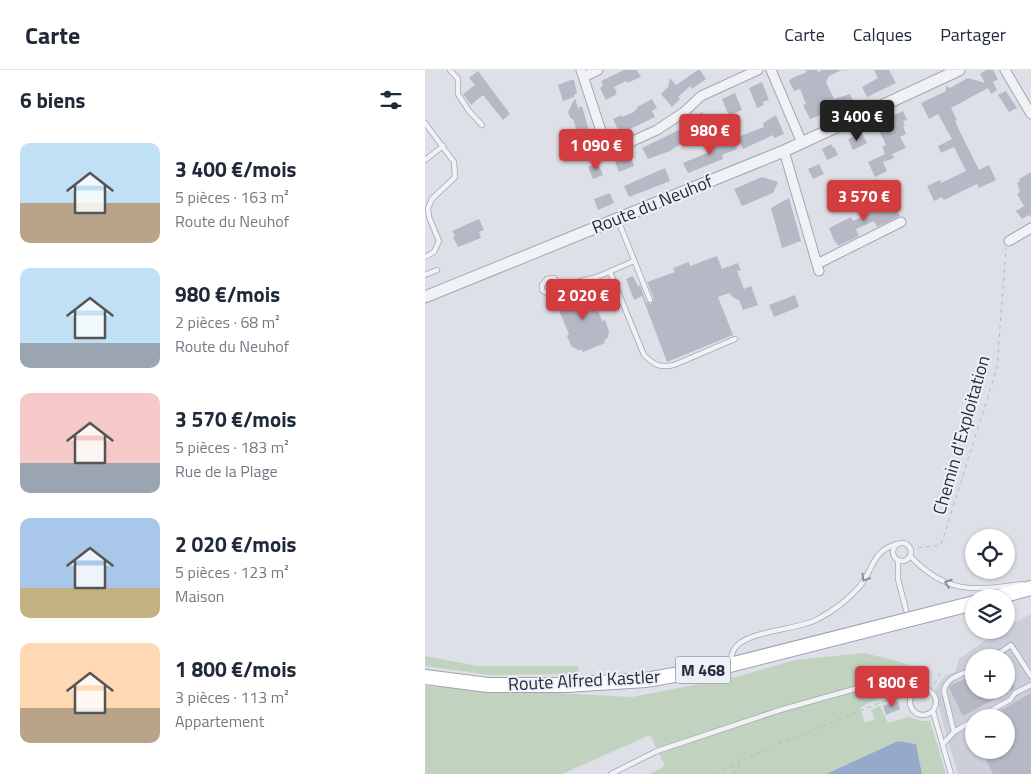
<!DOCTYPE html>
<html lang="fr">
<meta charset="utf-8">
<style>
body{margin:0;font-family:"Titillium Web",sans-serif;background:#f6f6f7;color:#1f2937;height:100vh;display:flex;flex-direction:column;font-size:19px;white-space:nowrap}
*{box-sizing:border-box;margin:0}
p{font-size:16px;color:#747a83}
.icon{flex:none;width:28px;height:28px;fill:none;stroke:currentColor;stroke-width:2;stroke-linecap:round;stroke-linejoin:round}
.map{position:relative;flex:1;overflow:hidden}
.drawer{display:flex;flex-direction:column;background:#fff;width:425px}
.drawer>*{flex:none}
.tools{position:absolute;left:540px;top:459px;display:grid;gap:10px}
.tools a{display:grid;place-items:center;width:50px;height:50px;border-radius:50%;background:#fff;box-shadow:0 1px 4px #0004;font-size:25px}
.price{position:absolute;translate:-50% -42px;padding:0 11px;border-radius:5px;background:#d33d40;color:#fff;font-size:16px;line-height:32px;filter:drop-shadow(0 1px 2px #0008)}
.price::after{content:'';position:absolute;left:50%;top:30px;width:15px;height:11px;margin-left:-8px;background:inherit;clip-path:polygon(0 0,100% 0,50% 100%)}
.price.current{background:#222;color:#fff}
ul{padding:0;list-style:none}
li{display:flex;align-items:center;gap:15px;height:125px;padding:0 20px}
li span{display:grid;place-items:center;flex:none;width:140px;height:100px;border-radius:10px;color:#555}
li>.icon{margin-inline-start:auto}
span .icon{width:60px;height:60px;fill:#fffc;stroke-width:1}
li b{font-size:21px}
h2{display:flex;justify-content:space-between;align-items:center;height:60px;padding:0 20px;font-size:21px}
header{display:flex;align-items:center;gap:30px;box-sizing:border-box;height:70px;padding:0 25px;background:#fff;border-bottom:1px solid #e0e1e3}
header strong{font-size:24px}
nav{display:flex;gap:28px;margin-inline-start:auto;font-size:18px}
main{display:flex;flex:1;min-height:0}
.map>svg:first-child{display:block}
.built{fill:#cccfda;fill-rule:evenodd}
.green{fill:#c1d2bf}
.water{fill:#97a9ca}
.building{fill:#b5b9c5}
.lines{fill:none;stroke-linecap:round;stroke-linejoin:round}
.service-casing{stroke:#a3a6b2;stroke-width:6}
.minor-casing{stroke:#a3a6b2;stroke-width:11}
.tertiary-casing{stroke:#a3a6b2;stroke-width:13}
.primary-casing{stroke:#9da3b4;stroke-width:16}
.path{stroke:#b8bbc3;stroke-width:1;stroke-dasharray:4 4;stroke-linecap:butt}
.service{stroke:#f1f2f6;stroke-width:4.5}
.minor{stroke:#f1f2f6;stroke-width:9}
.tertiary{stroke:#f1f2f6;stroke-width:11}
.primary{stroke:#fff;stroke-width:14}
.oneway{stroke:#8c8f9a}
.labels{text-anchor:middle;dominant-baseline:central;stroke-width:4;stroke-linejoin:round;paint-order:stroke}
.shield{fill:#edf0f6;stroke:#626776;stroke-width:1}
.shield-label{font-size:16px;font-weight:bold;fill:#262c3f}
.street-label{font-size:18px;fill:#262c3f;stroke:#edf0f6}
</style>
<header>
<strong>Carte</strong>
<nav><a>Carte</a><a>Calques</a><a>Partager</a></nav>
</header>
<main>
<section class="drawer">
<h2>6 biens<svg class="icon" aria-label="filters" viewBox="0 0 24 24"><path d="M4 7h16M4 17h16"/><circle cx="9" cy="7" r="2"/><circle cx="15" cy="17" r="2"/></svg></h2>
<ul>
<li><span style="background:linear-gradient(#bfe0f5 60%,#b9a48a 0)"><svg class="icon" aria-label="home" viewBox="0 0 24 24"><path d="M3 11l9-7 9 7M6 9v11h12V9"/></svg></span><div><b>3 400 €/mois</b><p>5 pièces · 163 m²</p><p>Route du Neuhof</p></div></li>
<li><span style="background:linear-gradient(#bfe0f5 75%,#9aa5b1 0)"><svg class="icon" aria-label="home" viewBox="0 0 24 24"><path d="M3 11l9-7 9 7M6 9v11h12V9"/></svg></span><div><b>980 €/mois</b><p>2 pièces · 68 m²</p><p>Route du Neuhof</p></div></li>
<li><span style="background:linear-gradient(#f6c9c9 70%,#9aa5b1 0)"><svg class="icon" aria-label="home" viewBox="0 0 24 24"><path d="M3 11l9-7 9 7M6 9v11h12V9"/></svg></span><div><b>3 570 €/mois</b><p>5 pièces · 183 m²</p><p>Rue de la Plage</p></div></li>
<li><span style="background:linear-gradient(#a9c7e8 70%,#c2b280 0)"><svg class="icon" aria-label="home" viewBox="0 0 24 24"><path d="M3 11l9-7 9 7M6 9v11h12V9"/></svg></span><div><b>2 020 €/mois</b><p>5 pièces · 123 m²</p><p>Maison</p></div></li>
<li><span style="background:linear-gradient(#ffd9b3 65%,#b9a48a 0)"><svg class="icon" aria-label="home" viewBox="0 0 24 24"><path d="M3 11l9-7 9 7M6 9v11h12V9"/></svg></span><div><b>1 800 €/mois</b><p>3 pièces · 113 m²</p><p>Appartement</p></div></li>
</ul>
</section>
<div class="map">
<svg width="606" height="704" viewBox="0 0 606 704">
<rect width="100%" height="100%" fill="#dee0e8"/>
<path class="built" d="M606 544V704H533L521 665 510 619 520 606 530 602 534 589 575 560H581V557ZM549 588H581V620H549ZM549 648H581V680H549Z"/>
<path class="green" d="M439 583 472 591 497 600V607L494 612C484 613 480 618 472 621 459 626 447 630 435 638L440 653 450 649 446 640 455 636 463 653 484 647 497 651H505L521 704H497L491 674 473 671 401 704H225L240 696 225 665 137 704H0V616L207 627 311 607 370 590Z
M0 586 52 596H153L154 604 65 605 0 596Z"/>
<path class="water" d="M473 671 491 674 497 704H401Z"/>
<path class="building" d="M199 0H212L216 7 202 13 201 11 189 17 192 24 181 30 175 18 178 15 176 11Z
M273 0H275L281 9 267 19 265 16 253 27 255 29 247 37 236 24 243 17 245 8 251 15Z
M380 0H392L393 2 398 0H417L404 6 401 12 409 29 425 24 430 35 408 45 406 41 385 49 378 35 381 34 375 19 369 21 364 11 367 8 382 2Z
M449 0H464L471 13 442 27 437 17 453 8Z
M561 0H568L573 9 568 12 572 20 566 24 563 18 526 38 532 50 530 51 536 64 554 100 564 95 571 110 554 118 552 114 519 130 517 127 509 131 502 116 515 110 516 113 541 101 529 77 516 83 513 76 527 69 513 44 504 49 496 33 521 21V16L525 18 543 8 560 13 555 4Z
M53 1 85 44 78 50 58 25 46 35 38 24 50 15 44 8Z
M146 10H149L152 23 149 25V27L138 31 133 15Z
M337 12 344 30 338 32 339 35 332 38 324 18Z
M581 21 592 38 584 42 573 25Z
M310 23 317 40 304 46 297 29Z
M150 28 153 38 157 36 169 79 155 84 151 68H154L148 49H146L143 42Z
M227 29 232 38 227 41 230 47 195 64 188 49 197 45V47L209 42 212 38V37Z
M478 41 482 50 478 51 480 55 478 56 481 64 475 67 481 78 467 84 469 88 458 92 462 101 450 107 443 92 460 84 457 77 461 75 451 54Z
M277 42 284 51 288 47 293 54 282 63 270 47Z
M351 45 359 64 349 68 348 65 318 79 313 67 339 57 338 53Z
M256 59 257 61 261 59 265 66 261 68 262 69 245 81 223 89 217 78Z
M437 64 442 73 428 80 423 69Z
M298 70 300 73 306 70 312 79 297 85 298 89 263 103 258 93 284 82 282 78Z
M406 74 408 78 409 77 413 85 402 90 397 79Z
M205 85 209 96 194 102 190 92Z
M173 93 178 105 168 109 163 97Z
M394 94 399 104 388 109 383 99Z
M240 98 245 111 204 127 199 116Z
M606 102V147L604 145 597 149 591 141 599 136 592 124 595 122 592 113 595 111 594 109Z
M337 107 353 112 348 123 317 136 309 119Z
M185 123 189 133 173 140 169 129Z
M364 128 376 171 357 178 346 138Z
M465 129 475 146 452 157 449 151 431 159 434 166 413 176 411 172 410 173 404 158 426 147 428 151 437 147 445 143 442 139Z
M54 149 59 160 54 162 56 168 33 177 28 167 30 166 27 161Z
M292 186 297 199 313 193 316 200 312 201 319 219 326 216 333 235 318 240 314 230 309 228 304 223 293 227 308 265 242 292 217 226 209 230 201 209 208 206 213 216 215 215 221 232 226 234 229 229 222 212 250 202 248 198 258 194 264 192 265 196Z
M165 220 177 251 180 250 184 261 183 267 179 271 180 273 158 282 157 280H153L146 276 142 266 144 264 131 234 141 230 140 227 154 221 155 224Z
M370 225 374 237 349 247 344 235Z
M581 601 590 618 538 646 524 618 525 616 549 604V620H581Z
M606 623V704H568L556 680H581V648H563Z
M473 631 475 639 461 645 458 636Z"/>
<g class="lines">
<defs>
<path id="service" d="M25 0 33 9V24L44 41 57 55
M0 53 29 92 30 107 7 129 3 138 4 147 14 171 9 182 0 187
M0 90 18 76
M193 150 225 230
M185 202 219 285C229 295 235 298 249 295L310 269
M0 205 12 200
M136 216 132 224 126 226 117 220V215L122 209 129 208 136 216 172 207 209 191
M468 482a9 9 0 1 1 18 0a9 9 0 1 1-18 0Z
M485 486C521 524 548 521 597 514
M473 490V509L481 540
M567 588 586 575 606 606
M306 592C306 587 307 582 310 578 323 560 374 560 393 549 410 540 423 530 435 516 449 498 447 481 472 474
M485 632a13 13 0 1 1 26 0a13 13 0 1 1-26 0Z
M508 641 526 704
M553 648 585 630 590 623 606 615
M529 662 519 621C521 607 537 604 549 599
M518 674 529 662 549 650
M186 704 232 681 355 640 472 607 489 622"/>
<path id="minor" d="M156 0 180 73 190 79 232 60 259 42 276 26 333 0
M346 0 377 73
M580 0 606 44
M159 7 173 0
M359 81 394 201
M584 171 606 158
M392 194 476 152"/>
<path id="tertiary" d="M0 227 359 81 534 0"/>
<path id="primary" d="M569 528 606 518
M0 607 63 615H141L221 610 305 595 549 533"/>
</defs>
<use href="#service" class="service-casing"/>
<use href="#minor" class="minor-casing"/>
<use href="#tertiary" class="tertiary-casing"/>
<use href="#primary" class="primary-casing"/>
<path class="path" d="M485 479 516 475 572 298 581 178
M506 621 516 601
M290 704 317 691
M309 704 317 690 365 669 472 626 485 628"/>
<use href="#service" class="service"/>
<use href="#minor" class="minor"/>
<use href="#tertiary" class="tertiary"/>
<use href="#primary" class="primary"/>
</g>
<defs><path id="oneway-chevron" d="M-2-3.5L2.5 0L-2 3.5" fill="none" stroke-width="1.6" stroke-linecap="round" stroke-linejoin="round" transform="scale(1.25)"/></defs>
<g class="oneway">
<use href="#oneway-chevron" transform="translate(440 508) rotate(121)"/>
<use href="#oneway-chevron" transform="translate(523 513) rotate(-160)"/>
</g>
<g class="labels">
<rect class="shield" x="250.5" y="586.5" width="55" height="27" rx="4"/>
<g class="shield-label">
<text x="278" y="600">M 468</text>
</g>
<g class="street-label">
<text transform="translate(227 134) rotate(-22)">Route du Neuhof</text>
<text transform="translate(536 365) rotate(-74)">Chemin d'Exploitation</text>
<text transform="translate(159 610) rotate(-3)">Route Alfred Kastler</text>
</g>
</g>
</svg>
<div class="tools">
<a><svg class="icon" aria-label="locate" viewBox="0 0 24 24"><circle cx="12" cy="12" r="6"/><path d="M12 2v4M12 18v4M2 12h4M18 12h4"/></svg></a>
<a><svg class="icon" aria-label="layers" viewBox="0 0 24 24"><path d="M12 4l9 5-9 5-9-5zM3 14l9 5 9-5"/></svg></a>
<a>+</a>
<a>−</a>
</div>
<b class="price current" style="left:432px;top:72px">3 400 €</b>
<b class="price" style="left:285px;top:86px">980 €</b>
<b class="price" style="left:171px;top:101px">1 090 €</b>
<b class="price" style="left:439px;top:152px">3 570 €</b>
<b class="price" style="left:158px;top:251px">2 020 €</b>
<b class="price" style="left:467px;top:638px">1 800 €</b>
</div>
</main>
